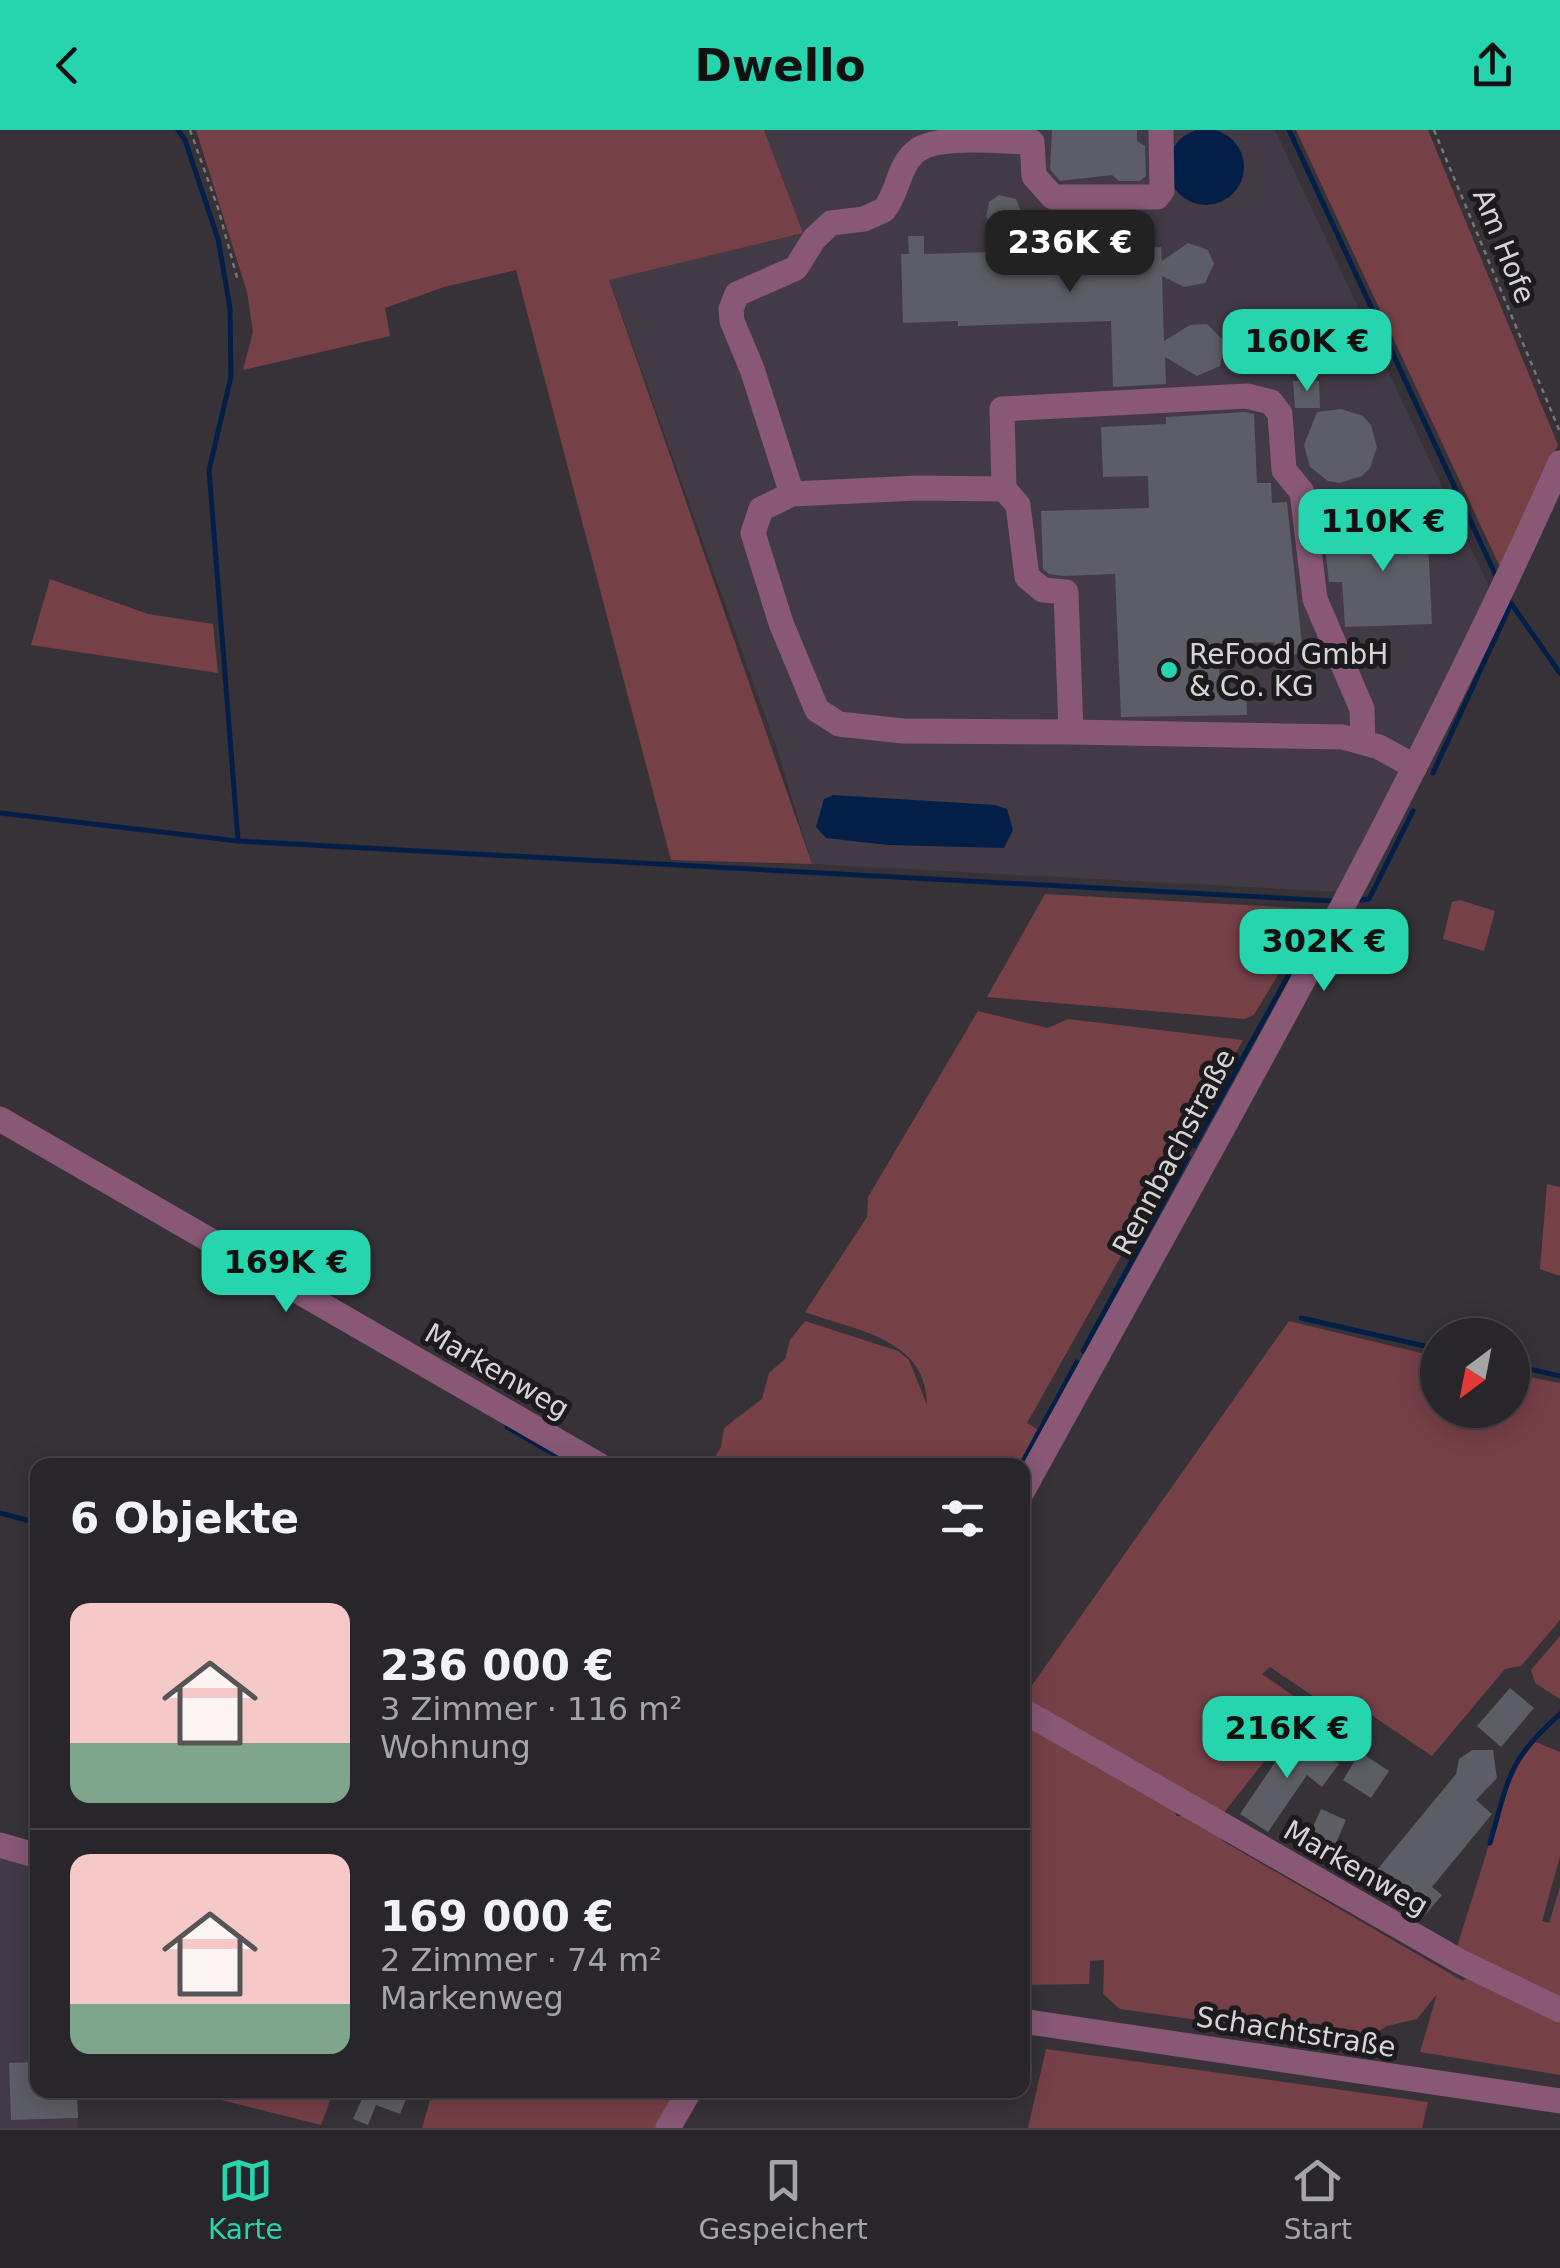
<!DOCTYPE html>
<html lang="de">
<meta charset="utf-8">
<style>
body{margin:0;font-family:"DejaVu Sans",sans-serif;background:#343236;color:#f1f3f6;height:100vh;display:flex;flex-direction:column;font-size:38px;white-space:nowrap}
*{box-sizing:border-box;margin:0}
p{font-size:32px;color:#a5a5a8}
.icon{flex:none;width:55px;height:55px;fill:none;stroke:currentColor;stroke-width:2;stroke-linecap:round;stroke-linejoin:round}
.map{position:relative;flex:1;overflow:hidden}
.details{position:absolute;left:30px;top:1328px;width:1000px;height:640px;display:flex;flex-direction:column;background:#28262a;border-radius:20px;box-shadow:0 5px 25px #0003,0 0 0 2px #444347}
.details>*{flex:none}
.needle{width:65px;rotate:212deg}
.buttons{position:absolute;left:1420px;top:1188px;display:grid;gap:20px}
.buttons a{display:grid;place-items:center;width:110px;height:110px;border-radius:50%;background:#28262a;box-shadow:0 5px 25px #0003,0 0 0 2px #444347;font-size:50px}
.price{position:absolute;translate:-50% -85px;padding:0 22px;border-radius:20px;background:#26d5ae;color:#111;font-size:32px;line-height:65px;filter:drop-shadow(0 2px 5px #0008)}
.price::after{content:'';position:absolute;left:50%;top:60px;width:30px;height:22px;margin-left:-15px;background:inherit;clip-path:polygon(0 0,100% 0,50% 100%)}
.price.selected{background:#222;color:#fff}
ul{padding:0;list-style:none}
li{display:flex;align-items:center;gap:30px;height:250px;padding:0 40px}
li+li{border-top:2px solid #444347}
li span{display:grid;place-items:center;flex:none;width:280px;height:200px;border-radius:20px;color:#555}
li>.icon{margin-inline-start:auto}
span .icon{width:120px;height:120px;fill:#fffc;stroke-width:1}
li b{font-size:42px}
h2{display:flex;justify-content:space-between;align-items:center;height:120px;padding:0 40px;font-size:42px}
header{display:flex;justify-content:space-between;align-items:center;height:130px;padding:0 40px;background:#26d5ae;color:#111;font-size:45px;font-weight:700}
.tabs{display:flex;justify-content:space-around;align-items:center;height:140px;border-top:2px solid #444347;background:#28262a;font-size:28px;color:#a5a5a8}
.tabs a{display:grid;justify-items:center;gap:5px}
.tabs .selected{color:#26d5ae}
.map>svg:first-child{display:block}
.built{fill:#423a45}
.green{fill:#764047}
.water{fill:#031f48}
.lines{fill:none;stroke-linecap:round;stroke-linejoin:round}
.stream{stroke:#031f48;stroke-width:5}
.building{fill:#5d5d65}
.path{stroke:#78757a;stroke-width:2.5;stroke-dasharray:5 5;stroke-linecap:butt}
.minor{stroke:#885875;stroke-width:25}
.poi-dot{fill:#26d5ae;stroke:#1c1a1d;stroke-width:4}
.labels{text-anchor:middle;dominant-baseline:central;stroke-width:10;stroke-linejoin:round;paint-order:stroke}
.street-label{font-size:28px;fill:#d7d4d8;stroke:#1c1a1d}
.poi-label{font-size:28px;fill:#d7d4d8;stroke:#1c1a1d;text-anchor:start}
</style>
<header><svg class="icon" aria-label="back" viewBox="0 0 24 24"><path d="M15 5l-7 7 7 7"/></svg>Dwello<svg class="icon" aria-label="share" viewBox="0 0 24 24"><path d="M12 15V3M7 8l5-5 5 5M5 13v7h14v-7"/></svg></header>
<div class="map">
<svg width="1560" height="1998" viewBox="0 0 1560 1998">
<rect width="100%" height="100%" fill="#363238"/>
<path class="built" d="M764 0H1275L1491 461 1342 762 812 734 777 619 609 149 803 103Z
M0 1726 37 1736 38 1960H77L78 1998H0Z"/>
<path class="green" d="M196 0H764L803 103 609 150 812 734 671 730 516 140 444 157 385 178 390 206 243 240 253 202 247 162Z
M1296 0H1428L1558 315 1500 437Z
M50 449 148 484 213 494 218 543 31 515Z
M1045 764 1317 779 1254 885 1245 889 987 867Z
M1460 770 1495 781 1484 821 1443 809 1452 772Z
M978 881 1048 898 1068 889 1243 910 1027 1293 1046 1305 1023 1348 1022 1335H710L721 1317 724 1298 762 1269 769 1243 785 1229 790 1210 805 1191 898 1221 909 1230 927 1275C927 1208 856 1201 805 1182L867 1087 868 1067Z
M1547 1054 1560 1057V1146L1540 1139Z
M1289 1191 1437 1227 1438 1280H1512L1513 1244 1560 1253V1490L1521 1536 1505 1539 1432 1626 1358 1576 1347 1589 1270 1537 1262 1544 1308 1576 1222 1685 1023 1568Z
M1560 1506V1569L1535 1553 1531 1540Z
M1022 1589 1175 1678 1176 1686H1194L1226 1713 1463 1851 1470 1845 1560 1888V1945L1420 1922 1437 1864 1417 1889 1387 1896 1360 1913 1120 1879 1103 1864 1104 1830 1090 1831 1089 1854 1023 1855Z
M1533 1611 1560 1622V1727L1542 1791 1549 1793 1560 1757V1871L1455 1823 1515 1632Z
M1046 1919 1428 1972 1422 1998H1028Z
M182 1960H334L321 1995Z
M433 1960H681L660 1998H422Z"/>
<path class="water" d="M1168 37a38 38 0 1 1 76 0a38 38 0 1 1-76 0Z
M833 665 995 675 1007 679 1013 700 1004 718 888 715 826 708 816 697 824 669Z"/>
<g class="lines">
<path class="stream" d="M178 0 185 10 218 109 230 178 231 247 209 340 238 710
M1289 0 1496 446
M1508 469 1560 543
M1433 643 1511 474
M0 683 238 711 1334 771
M1361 770 1369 769 1413 681
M1194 1016 1319 790
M1301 1188 1438 1219
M1083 1221 1188 1027
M1512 1235 1560 1246
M507 1297 573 1335
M1021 1335 1077 1232
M0 1383 38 1393
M1490 1713C1509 1648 1507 1631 1560 1584"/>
</g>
<path class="building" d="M1052 0H1137V11L1145 16 1146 46 1140 51H1119L1112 45 1060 51 1050 39Z
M999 65 1016 69 1023 87 1016 97 1001 104 986 87 989 72Z
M1053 83H1068L1078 99 1123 98 1124 118 1161 117 1162 131 1188 113 1208 120 1214 134 1205 153 1184 157 1162 146 1164 211 1190 195 1207 194 1225 212 1220 236 1197 246 1165 227 1166 254 1113 257 1111 191 958 196V191L903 193 901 124H909L908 106H924V124L1031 121 1032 128 1035 120H1055L1045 100 1047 88Z
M1293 251H1319L1320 278H1295Z
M1341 279 1363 286 1371 295 1377 317 1370 338 1362 346 1340 353 1328 351 1310 337 1304 315 1317 282Z
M1245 282 1254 284 1257 353H1271L1272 373 1287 372 1303 524 1275 525 1274 512 1218 514 1220 559 1246 558 1247 585 1121 587 1115 444 1064 446 1049 444 1043 439 1041 381 1149 378 1148 346 1103 347 1101 297 1166 294V287Z
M1427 391 1432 494 1345 497 1342 452H1329L1325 417H1341L1340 395Z
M1510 1558 1534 1578 1501 1617 1477 1596Z
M1295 1603 1339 1634 1322 1657 1307 1645 1268 1702 1240 1684Z
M1472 1620H1493L1497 1648 1476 1670 1492 1684 1432 1757 1442 1765 1421 1790 1367 1752 1456 1644 1459 1629Z
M1360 1622 1389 1641 1371 1668 1343 1650Z
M1321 1679 1346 1690 1335 1715 1351 1722 1345 1736 1304 1717Z
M38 1932V1960H77L78 1988 11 1990 9 1933Z
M341 1960H410L400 1984 376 1975 368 1995 353 1989 362 1969Z"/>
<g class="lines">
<path class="path" d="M190 0 218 78 238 151
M1434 0 1560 302"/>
<path class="minor" d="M1004 359 1002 279 1247 266 1271 272 1280 284 1284 340 1302 362 1315 469 1362 579 1363 612
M792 364 752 239 732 191 731 179 737 164 796 138 814 109 831 93 864 89 884 80C898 63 898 38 914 23 934 3 1004 12 1032 12L1034 46 1053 67H1157L1162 61 1161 0
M1071 602 903 601 839 594 817 580 781 493 753 403 761 379 792 364 917 358 1004 359 1018 375 1027 447 1043 460 1066 462 1071 602 1343 607 1379 617 1415 637
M0 989 599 1335
M1022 1362C1208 1023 1403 686 1560 333
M1022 1580 1461 1832 1560 1880
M0 1715 38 1726
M1022 1891 1560 1971
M668 1998 690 1960"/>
</g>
<circle class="poi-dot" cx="1169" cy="540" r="10"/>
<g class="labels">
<g class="street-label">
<text transform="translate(1504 116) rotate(68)">Am Hofe</text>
<text transform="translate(1174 1022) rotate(-62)">Rennbachstraße</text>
<text transform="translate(497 1241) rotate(30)">Markenweg</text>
<text transform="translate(1356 1738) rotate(30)">Markenweg</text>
<text transform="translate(1296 1902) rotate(9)">Schachtstraße</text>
</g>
<g class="poi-label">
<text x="1189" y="524">ReFood GmbH<tspan x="1189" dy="32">&amp; Co. KG</tspan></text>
</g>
</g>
</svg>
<div class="buttons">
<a><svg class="needle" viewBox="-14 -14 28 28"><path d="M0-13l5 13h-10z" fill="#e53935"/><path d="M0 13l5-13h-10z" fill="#a5a5a8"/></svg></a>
</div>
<b class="price selected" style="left:1070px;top:165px">236K €</b>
<b class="price" style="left:1307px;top:264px">160K €</b>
<b class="price" style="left:1383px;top:444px">110K €</b>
<b class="price" style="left:1324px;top:864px">302K €</b>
<b class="price" style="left:286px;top:1185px">169K €</b>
<b class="price" style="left:1287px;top:1651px">216K €</b>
<section class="details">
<h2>6 Objekte<svg class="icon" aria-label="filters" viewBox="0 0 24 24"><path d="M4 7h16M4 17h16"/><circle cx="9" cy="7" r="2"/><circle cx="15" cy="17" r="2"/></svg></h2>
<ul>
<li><span style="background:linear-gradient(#f6c9c9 70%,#7fa58c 0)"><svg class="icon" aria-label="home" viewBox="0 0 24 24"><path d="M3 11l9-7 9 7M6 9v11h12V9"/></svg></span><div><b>236 000 €</b><p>3 Zimmer · 116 m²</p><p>Wohnung</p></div></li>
<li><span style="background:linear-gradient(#f6c9c9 75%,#7fa58c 0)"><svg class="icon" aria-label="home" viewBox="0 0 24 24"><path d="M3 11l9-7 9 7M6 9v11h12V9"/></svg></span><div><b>169 000 €</b><p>2 Zimmer · 74 m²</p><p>Markenweg</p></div></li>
</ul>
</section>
</div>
<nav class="tabs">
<a class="selected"><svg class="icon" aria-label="map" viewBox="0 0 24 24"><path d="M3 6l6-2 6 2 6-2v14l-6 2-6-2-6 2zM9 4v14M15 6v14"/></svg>Karte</a>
<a><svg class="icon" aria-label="saved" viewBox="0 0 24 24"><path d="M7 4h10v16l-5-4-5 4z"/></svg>Gespeichert</a>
<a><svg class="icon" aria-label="home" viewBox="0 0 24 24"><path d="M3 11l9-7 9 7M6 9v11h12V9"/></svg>Start</a>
</nav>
